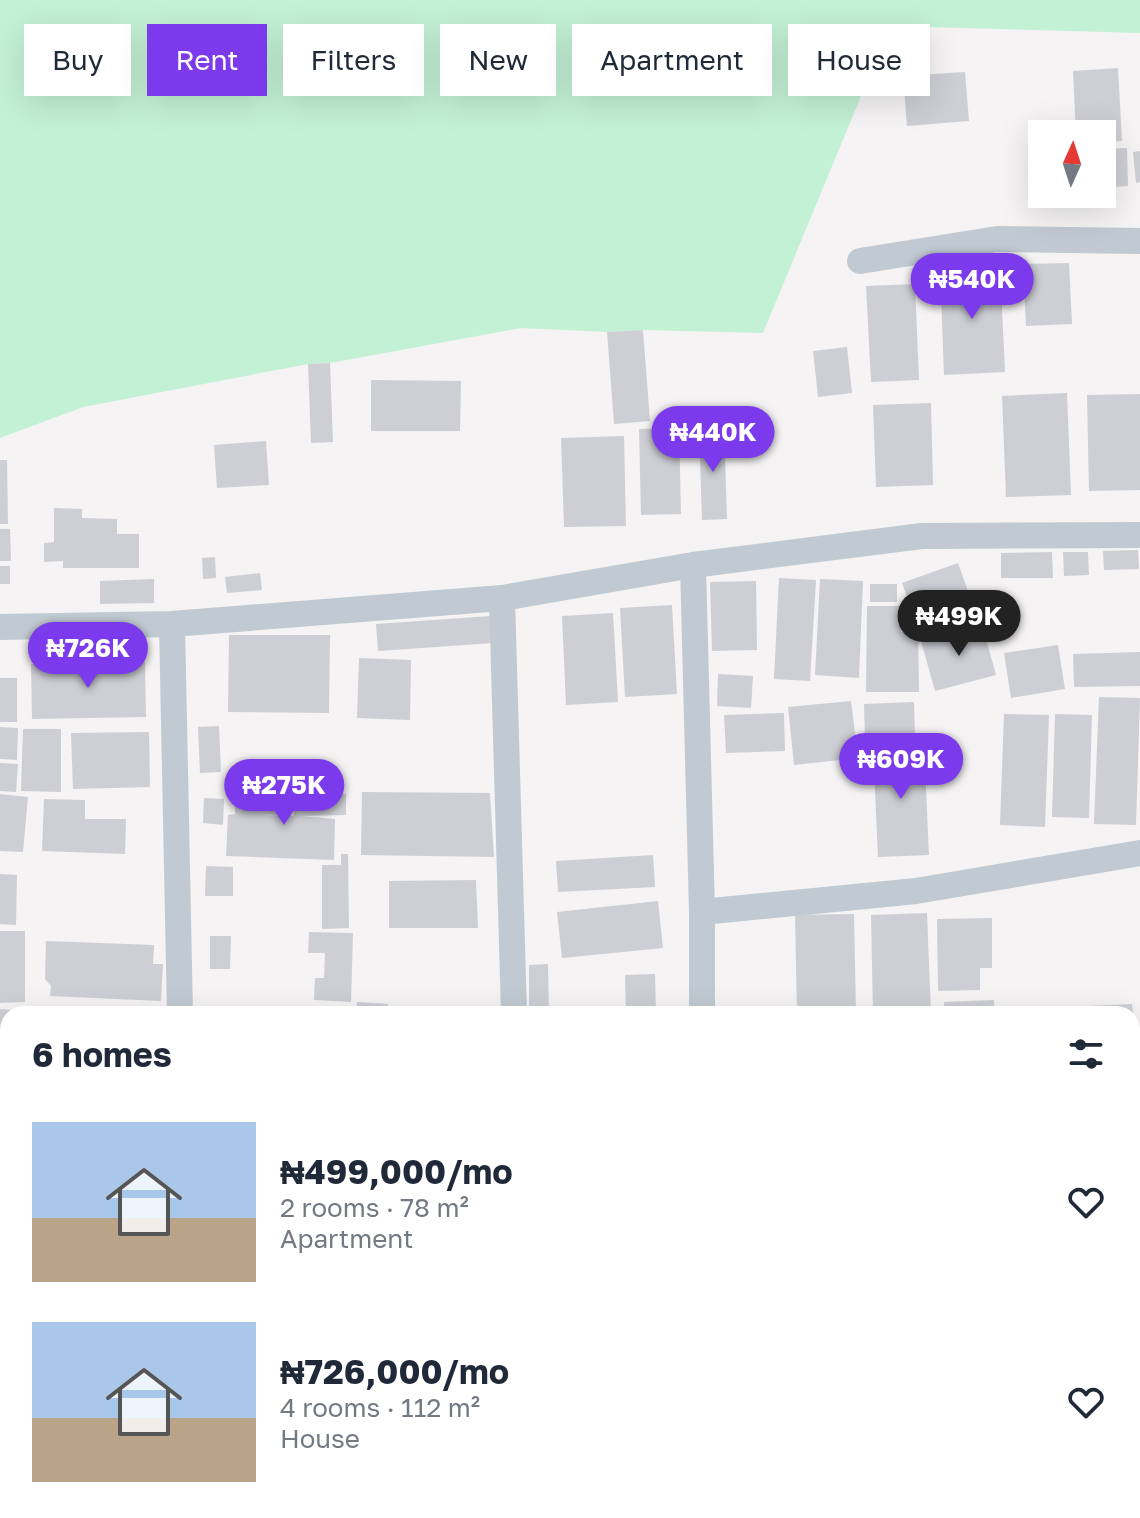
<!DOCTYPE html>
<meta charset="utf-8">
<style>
body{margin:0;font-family:"Golos Text",sans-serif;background:#f2f2f3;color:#1f2937;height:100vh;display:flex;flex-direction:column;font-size:30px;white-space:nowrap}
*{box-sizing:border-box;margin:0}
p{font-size:26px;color:#747a83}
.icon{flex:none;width:44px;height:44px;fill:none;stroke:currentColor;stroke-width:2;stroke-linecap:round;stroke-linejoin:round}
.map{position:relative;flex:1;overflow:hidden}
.sheet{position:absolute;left:0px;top:1006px;width:1140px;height:512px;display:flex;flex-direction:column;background:#fff;border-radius:24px 24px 0 0;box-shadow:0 8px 32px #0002}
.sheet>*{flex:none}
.guide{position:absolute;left:24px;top:24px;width:1092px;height:72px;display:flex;gap:16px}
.needle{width:52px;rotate:3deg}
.buttons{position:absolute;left:1028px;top:120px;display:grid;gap:16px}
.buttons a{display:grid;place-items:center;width:88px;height:88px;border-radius:0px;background:#fff;box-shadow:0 8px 32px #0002;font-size:40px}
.price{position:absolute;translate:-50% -68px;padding:0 18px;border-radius:28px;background:#7c3aed;color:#fff;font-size:26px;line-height:52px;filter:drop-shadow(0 2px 4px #0008)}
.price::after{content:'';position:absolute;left:50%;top:48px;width:24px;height:18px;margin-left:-12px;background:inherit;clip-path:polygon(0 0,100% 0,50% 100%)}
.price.selected{background:#222;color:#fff}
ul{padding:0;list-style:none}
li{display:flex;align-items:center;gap:24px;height:200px;padding:0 32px}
li span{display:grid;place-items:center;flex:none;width:224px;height:160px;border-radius:0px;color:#555}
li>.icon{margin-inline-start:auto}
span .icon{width:96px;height:96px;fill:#fffc;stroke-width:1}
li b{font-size:34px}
h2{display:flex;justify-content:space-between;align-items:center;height:96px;padding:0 32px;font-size:34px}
.pill{padding:0 28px;border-radius:0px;background:#fff;box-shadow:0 8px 32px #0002;font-size:28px;line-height:72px}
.pill.selected{background:#7c3aed;color:#fff}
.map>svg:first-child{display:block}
.green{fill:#c3f1d5}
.building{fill:#cdcfd5}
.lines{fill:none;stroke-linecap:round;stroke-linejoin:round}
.minor{stroke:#c1cad2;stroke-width:26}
</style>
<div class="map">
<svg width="1140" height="1518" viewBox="0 0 1140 1518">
<rect width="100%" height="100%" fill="#f5f3f3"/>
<path class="green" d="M0 0H1140V33L890 26 763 333 643 330 607 332 521 328 330 363 308 364 83 407 0 438Z
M1140 1295V1518H974L978 1510H1132V1305Z"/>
<path class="building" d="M1118 68 1122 141 1102 142V134H1076L1073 71Z
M965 72 969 121 907 126 903 76Z
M1127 148 1128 186 1102 188V149Z
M1140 151V182L1136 183 1133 152Z
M1069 263 1072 324 1026 326 1023 264Z
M1000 266 1005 372 944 375 940 269Z
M915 284 919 380 871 382 866 286Z
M643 330 650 421 614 424 607 332Z
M847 347 852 393 818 397 813 351Z
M330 363 333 442 311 443 308 364Z
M371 380 461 381 460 431H371Z
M1067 393 1071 495 1006 497 1002 396Z
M1140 394V490L1089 491 1087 395Z
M931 403 933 485 876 487 873 405Z
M724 427 727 519 702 520 699 428Z
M679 428 681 514 641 515 639 429Z
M624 436 626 526 564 527 561 438Z
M266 441 269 485 217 488 214 445Z
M0 460H7L8 524H0Z
M54 508 82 509V518L117 519V534H139V568H63V561L44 562V543L54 542Z
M0 529H10L11 561H0Z
M1138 550 1139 569 1104 570 1103 551Z
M1052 552 1053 578H1001V553Z
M1063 552H1088L1089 575 1064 576Z
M215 557 216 578 203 579 202 558Z
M958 563 974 608 918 628 902 583Z
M0 566H10V584H0Z
M260 573 262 590 227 593 225 577Z
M779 578 816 580 810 681 774 679Z
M154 579V603L100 604V581Z
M820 579 863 581 859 678 815 675Z
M756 581 757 650 712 651 710 582Z
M870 584H897V602H870Z
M672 605 677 694 625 697 620 608Z
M867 606H901V632H918L919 692H866Z
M613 613 618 702 566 705 562 616Z
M491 616 493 643 378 651 376 624Z
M982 624 996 675 935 691 921 641Z
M229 635H330L329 713 228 712Z
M1058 645 1065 689 1011 698 1004 653Z
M1140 652V686L1074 687 1073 654Z
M359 658 411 660 410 720 357 718Z
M145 662 146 717 32 719 31 664Z
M718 674 753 676 751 708 717 706Z
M0 678H17V722H0Z
M1099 697 1140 698 1136 825 1094 824Z
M851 701 858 758 794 765 788 707Z
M914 702 915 735 865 737 864 704Z
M784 713 785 751 726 753 724 715Z
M1004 714 1049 715 1045 827 1000 825Z
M1055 714 1092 715 1089 818 1052 817Z
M219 726 221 772 200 773 198 727Z
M0 727 18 728 17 760 0 759Z
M23 729H61V792L21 791Z
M149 732 150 787 73 789 71 733Z
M924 745 929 855 878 857 873 747Z
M0 763 18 764 16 792 0 791Z
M362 792 490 793 494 857 361 855Z
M0 794 28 797 23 852 0 851Z
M346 794V815L300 816 335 819 334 860 226 856 228 815 235 814V795H289V814L262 815 294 816V795Z
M204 798 224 799 223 825 203 823Z
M44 799 85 800V819H126L125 854 42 851Z
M341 854H348L349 928 322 929V865H341Z
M653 855 655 887 558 892 556 861Z
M206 866 233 867V896H205Z
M0 874 17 875 16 925 0 924Z
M476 880 478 928H389V881Z
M658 901 663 948 562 958 557 912Z
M927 913 931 1014H873L871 915Z
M854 914 856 1014H797L795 915Z
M992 918V968H980V990L938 991 937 919Z
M0 931H25V1002L0 1003Z
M309 932 353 933 351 1002 314 1000 315 978H324L325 953H308Z
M210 936H231L230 969H210Z
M46 941 154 945 153 964H163L161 1001 50 996 51 986 45 979Z
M548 964 549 1014H529V965Z
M655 974 656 1013H626L625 975Z
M994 1000 995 1014H944V1002Z
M357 1002 388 1004 387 1014H356Z
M1132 1004 1133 1014H1066L1065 1007Z
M352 1006V1014H301V1007Z
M0 1009 23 1011V1014H8V1075H0Z
M0 1233H8V1288H0Z
M0 1297 8 1298V1353H0Z
M0 1376 8 1377 6 1425H0Z
M0 1439H8V1502H0Z
M0 1511 19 1512 18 1518H0Z
M26 1512H60V1518H26Z"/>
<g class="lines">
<path class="minor" d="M860 261 997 239 1140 241
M693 565 702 912V1014
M502 598 514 1014
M172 624 180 1014
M0 627 172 624 502 598 693 565 922 536 1140 535
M702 912 916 891 1140 853
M1133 1155 1140 1085
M686 1510 703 1518
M186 1518V1510
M505 1518V1510"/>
</g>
</svg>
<div class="buttons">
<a><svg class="needle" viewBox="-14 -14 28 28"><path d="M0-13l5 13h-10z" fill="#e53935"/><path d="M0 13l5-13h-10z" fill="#747a83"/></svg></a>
</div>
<b class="price" style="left:972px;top:321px">₦540K</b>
<b class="price" style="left:713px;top:474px">₦440K</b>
<b class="price selected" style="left:959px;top:658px">₦499K</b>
<b class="price" style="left:88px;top:690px">₦726K</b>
<b class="price" style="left:901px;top:801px">₦609K</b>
<b class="price" style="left:284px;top:827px">₦275K</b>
<div class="guide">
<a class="pill">Buy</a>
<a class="pill selected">Rent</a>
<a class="pill">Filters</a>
<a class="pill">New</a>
<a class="pill">Apartment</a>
<a class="pill">House</a>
</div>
<section class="sheet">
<h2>6 homes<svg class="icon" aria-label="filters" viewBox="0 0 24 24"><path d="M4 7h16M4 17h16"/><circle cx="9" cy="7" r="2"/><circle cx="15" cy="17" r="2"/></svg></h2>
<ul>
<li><span style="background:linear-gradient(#a9c7e8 60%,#b9a48a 0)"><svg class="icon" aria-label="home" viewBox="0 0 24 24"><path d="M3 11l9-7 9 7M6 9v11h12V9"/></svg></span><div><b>₦499,000/mo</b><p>2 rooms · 78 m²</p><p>Apartment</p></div><svg class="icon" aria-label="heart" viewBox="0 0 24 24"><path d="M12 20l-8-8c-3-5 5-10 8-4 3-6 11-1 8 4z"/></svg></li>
<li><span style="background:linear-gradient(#a9c7e8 60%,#b9a48a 0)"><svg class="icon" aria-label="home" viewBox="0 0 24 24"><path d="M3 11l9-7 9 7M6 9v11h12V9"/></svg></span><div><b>₦726,000/mo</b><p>4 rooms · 112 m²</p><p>House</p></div><svg class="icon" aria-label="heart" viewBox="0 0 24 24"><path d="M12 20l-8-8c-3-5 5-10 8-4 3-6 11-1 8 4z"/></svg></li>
</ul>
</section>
</div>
